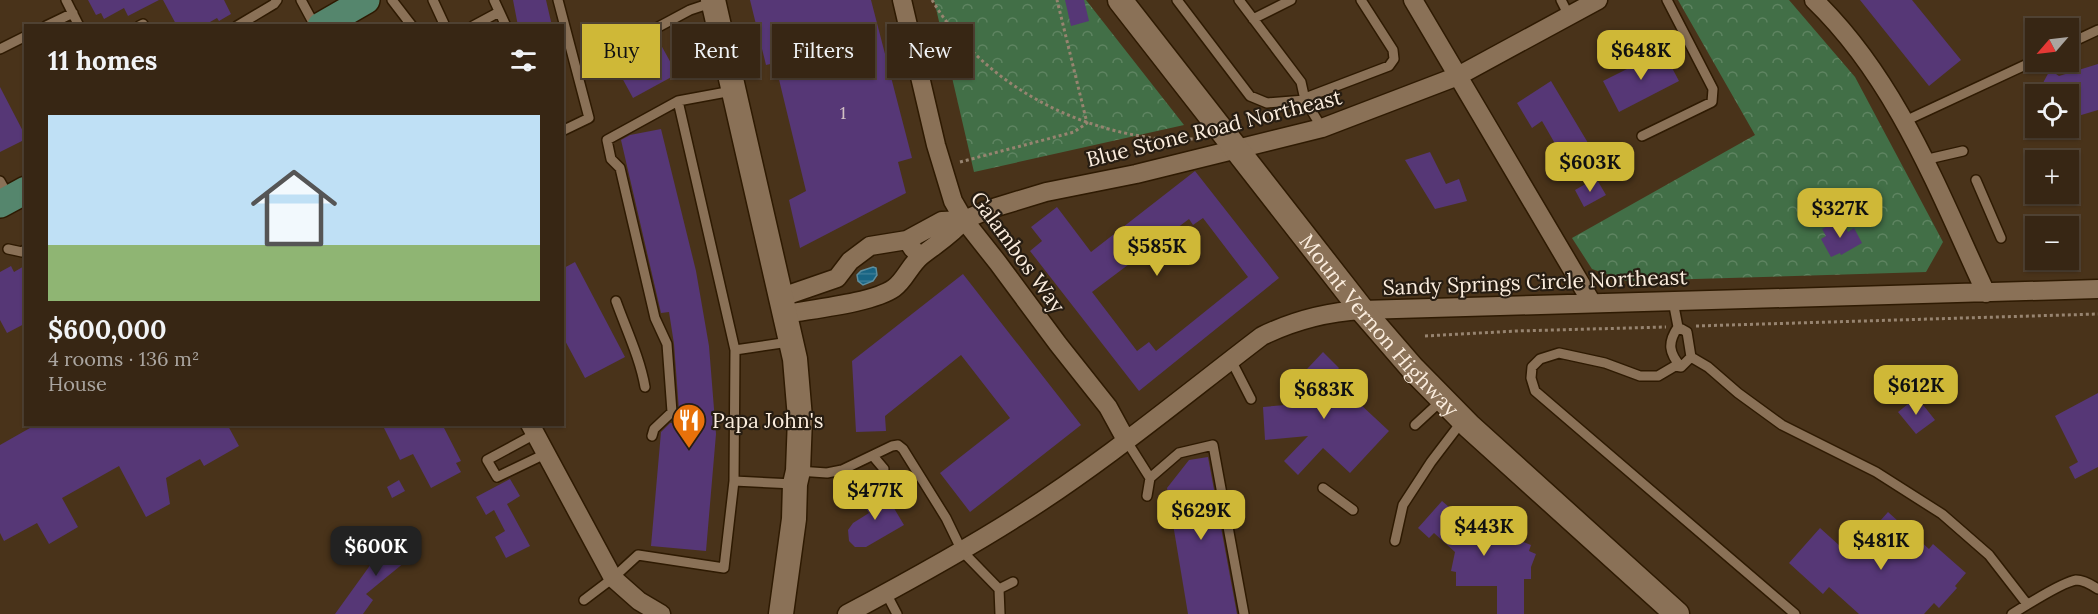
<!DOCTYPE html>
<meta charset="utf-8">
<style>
body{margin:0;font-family:Lora,serif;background:#3e2e1d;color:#f1f3f6;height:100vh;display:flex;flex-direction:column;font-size:22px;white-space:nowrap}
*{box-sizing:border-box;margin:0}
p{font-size:20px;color:#aaa5a0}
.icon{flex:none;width:33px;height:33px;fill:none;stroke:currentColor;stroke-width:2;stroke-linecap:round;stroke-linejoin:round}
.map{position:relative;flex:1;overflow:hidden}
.panel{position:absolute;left:24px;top:24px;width:540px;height:402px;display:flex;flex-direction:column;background:#372614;border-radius:0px;box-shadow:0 2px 4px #0004,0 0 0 2px #514334}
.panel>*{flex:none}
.hud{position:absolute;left:582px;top:24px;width:570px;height:54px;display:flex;gap:12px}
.needle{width:39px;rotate:242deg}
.tools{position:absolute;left:2025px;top:18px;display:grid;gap:12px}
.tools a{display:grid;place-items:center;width:54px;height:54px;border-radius:0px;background:#372614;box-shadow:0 2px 4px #0004,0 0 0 2px #514334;font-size:30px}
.price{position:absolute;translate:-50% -51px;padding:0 14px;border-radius:12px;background:#cfb837;color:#111;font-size:20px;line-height:39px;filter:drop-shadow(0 2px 3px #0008)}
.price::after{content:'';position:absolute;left:50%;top:36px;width:18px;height:14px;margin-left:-9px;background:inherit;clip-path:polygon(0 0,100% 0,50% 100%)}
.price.selected{background:#222;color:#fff}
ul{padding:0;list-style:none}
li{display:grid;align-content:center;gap:12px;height:318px;padding:0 24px}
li+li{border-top:2px solid #514334}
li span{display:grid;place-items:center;height:186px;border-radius:0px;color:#555}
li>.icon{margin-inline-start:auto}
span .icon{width:108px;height:108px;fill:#fffc;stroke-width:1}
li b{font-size:26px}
h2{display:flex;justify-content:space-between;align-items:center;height:72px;padding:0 24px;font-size:26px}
.tag{padding:0 21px;border-radius:0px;background:#372614;box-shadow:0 2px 4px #0004,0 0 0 2px #514334;font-size:21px;line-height:54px}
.tag.selected{background:#cfb837;color:#111}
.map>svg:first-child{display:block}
.forest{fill:url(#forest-crowns)}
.water{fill:url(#water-rules);stroke:#5d8e9f;stroke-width:1.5}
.building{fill:#563776;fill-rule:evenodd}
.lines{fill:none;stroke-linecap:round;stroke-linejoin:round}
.lane-casing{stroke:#2e1a02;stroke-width:12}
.street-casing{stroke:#2e1a02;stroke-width:21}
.secondary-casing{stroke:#2e1a02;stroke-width:27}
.primary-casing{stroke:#2e1a02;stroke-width:30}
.path{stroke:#978470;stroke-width:3;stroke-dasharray:3 3;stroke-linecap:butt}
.lane{stroke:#8a7157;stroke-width:9}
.street{stroke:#8a7157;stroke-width:18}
.secondary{stroke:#8a7157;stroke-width:24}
.primary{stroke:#55866d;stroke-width:27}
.labels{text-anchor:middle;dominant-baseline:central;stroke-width:4.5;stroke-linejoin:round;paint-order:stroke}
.number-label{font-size:18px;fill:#d2c0c4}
.street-label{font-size:21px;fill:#fbedde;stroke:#271d12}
.poi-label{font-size:21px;fill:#fbedde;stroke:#271d12;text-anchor:start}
</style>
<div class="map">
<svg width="2098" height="614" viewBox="0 0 2098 614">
<defs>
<pattern id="forest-crowns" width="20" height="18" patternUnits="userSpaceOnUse" patternTransform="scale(1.5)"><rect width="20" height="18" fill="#426f47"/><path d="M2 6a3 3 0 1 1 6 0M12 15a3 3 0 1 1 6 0" fill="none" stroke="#5e8461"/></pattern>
<pattern id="water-rules" width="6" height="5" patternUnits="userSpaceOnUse" patternTransform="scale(1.5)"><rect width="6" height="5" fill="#196584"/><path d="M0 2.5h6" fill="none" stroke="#3b7b95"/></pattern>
</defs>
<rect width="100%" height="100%" fill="#49331a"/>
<path class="forest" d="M934 0H1086L1184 125 974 172Z
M1678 0H1789L1855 77 1943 242 1926 272 1627 281 1592 269 1572 238 1755 135Z"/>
<path class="water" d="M873 267 876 268 877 275 873 281 863 285 858 281 857 275 861 271Z"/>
<path class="building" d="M88 0H159L128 16 124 8 104 19 101 13 96 15Z
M163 0H224L231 14 219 21 217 18 203 26H177Z
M513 0H546L552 26H518Z
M750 0H871L912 158 898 162 906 193 800 248 789 200 806 191 775 63 766 65Z
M1065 0H1084L1089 21 1071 26Z
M1860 0H1912L1961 60 1929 86Z
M661 45 677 74 633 98 621 76 630 72 626 63Z
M1663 51 1679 81 1619 112 1603 81Z
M2098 64V110L2068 119V94H2037L2050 70 2059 76Z
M1551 81 1594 153 1569 168 1542 121 1532 128 1517 103Z
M0 87 26 137V139L0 152Z
M661 129 696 271 709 346 716 434 706 551 651 546 661 432 670 423 680 424 674 344 669 312 661 313 621 140 630 135Z
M1430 152 1446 184 1459 179 1467 201 1435 209 1405 160Z
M1195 171 1279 278 1139 391 1030 251 1042 241 1031 227 1057 207 1091 252ZM1203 218 1248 277 1156 351 1149 342 1137 351 1092 292 1189 219 1193 225Z
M1596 178 1606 195 1584 207 1575 190Z
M1841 219 1848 232 1854 228 1862 243 1841 255 1840 253 1831 257 1821 239 1826 236 1822 229Z
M575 262 625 357 585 378 562 335V269Z
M26 265V323L7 333 0 320V272L11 266 14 272Z
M963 274 1081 425 970 512 940 473 1010 418 961 355 885 416 886 431 856 432 852 361Z
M1323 352 1339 368 1331 377 1389 431 1350 473 1323 448 1298 475 1284 461 1308 436 1265 440 1263 407 1285 405 1300 390 1293 384Z
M2098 393V467L2075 479 2069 467 2078 462 2055 416Z
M1913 400 1916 404 1920 401 1935 420 1916 434 1898 412Z
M37 424H227L239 446 204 466 200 459 166 478 170 504 146 517 119 466 62 498 78 527 49 544 37 523 4 541 0 533V445Z
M382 424H442L461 461 456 463 461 472 431 488 413 454 400 460Z
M1208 457 1237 614H1188L1167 488 1189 460Z
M510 479 520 496 507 504 530 546 506 558 495 537 505 531 494 510 486 515 476 497Z
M399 480 405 491 392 498 387 487Z
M882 488 904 525 866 547H855L849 541 848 530 853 523 869 513 865 507 868 506 864 499Z
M1442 501 1463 519 1531 545 1529 551 1536 554 1531 567V579H1524V614H1497V586H1456V572L1451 571 1455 552 1434 533 1429 538 1418 528Z
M1888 512 1929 549 1933 544 1966 573 1955 586 1957 588 1939 608 1934 603 1924 614H1859L1829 587 1823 594 1789 563 1820 528 1850 555Z
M402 537 416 553 366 594 373 600 363 614H335L371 564Z"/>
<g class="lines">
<defs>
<path id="lane" d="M66 0 79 26
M301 0 315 26
M392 0 412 26
M433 0 445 26
M494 0 506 26
M558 0 589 118 562 131
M1177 0 1250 96 1267 103 1305 100 1322 128
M1239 0 1301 82 1305 100
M1561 0 1569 16
M1253 19 1291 0
M46 26 73 13
M139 26 143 24 144 26
M237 26 274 4 277 0
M473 26 499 12
M2068 44 2098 30
M621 47 690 10 711 3
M0 49 26 36
M1305 98 1389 66 1394 59 1393 50 1361 0
M1905 121 2036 60
M1642 136 1712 102 1713 89 1667 0
M1924 160 1963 151
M1976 180 2001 238
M0 181 9 197
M8 249 22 252 26 249
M616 301C626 329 640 358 645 387
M1673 301 1678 327C1667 343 1669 353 1681 367
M1678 327 1687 332 1691 357 1681 367 1675 366 1658 376H1640L1605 363 1559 353 1540 359 1532 367 1531 378 1535 391 1795 614
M735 350 789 342
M1691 357 1708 367 1738 393 1782 425 1876 472 1942 514 1989 555 2027 604
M1231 360 1251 399
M1415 425 1441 401
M535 434 487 460 497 477 545 454
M652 436 654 429 672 412 667 344 655 318 620 168 611 159 607 140 678 101 732 91
M1126 440 1150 478 1147 496
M873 456 884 469
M798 471 827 473 842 470 892 446 898 445 903 449 946 518 962 551 999 589 1000 614
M1150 478 1179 453 1213 445 1244 614
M734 481 794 484
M1323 488 1353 510
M1395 541 1403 505 1431 462 1463 420
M999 589 1013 582
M886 593 897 614
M584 600 613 578 638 555 724 568 734 481 735 350 678 101
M2012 614C2025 606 2062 582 2076 580 2084 580 2092 585 2098 589"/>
<path id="street" d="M902 0 936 145 953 201 964 220 998 263 1058 344 1108 407 1126 440
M1413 0 1592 303
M1814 0C1897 80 1938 190 1986 293
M907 240 942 221 964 220 990 209 1046 192 1136 174 1322 128 1458 76 1598 0
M782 297 837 278 850 261 870 246 907 240 913 249
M786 314C812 309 873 303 894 288 905 280 910 265 921 256 936 244 952 235 964 220
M530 424 613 578 639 601 661 614
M847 614C905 583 962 552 1017 517 1103 463 1182 397 1262 336 1295 320 1326 312 1362 310L2098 289"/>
<g id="secondary">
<path d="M713 0 795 359 800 418 798 471 795 484 794 519 781 614"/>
<path id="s1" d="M1120 0 1362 310 1413 369 1469 426 1677 614"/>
</g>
<path id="primary" d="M321 26 366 0
M0 204 26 190"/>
</defs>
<use href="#lane" class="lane-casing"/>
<use href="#street" class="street-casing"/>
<use href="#secondary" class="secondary-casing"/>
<use href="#primary" class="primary-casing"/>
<path class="path" d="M932 0C980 80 1069 129 1161 139 1173 140 1186 139 1198 139
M960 162 1074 132 1087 123 1057 0
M1696 326 2098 314
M1425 336 1516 331 1666 327"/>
<use href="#lane" class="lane"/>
<use href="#street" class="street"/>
<use href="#secondary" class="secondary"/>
<use href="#primary" class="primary"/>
</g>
<defs>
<symbol id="restaurant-pin" viewBox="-11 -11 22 30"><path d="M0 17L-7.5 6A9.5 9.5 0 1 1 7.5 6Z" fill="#e8710a" stroke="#271d12"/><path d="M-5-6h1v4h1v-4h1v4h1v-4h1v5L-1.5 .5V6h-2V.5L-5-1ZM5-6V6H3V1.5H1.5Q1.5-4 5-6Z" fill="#fff"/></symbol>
</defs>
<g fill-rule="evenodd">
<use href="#restaurant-pin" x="670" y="401" width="38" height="52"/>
</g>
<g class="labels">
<g class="number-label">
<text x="843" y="112">1</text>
</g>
<g class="street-label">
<text transform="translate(1214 128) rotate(-14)">Blue Stone Road Northeast</text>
<text transform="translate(1018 252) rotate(54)">Galambos Way</text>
<text transform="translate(1535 282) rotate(-2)">Sandy Springs Circle Northeast</text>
<text stroke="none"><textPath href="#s1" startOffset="416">Mount Vernon Highway</textPath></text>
</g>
<g class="poi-label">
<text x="712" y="420">Papa John's</text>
</g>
</g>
</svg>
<div class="tools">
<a><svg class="needle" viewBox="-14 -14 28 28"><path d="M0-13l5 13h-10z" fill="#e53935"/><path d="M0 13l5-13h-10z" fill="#aaa5a0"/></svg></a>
<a><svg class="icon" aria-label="locate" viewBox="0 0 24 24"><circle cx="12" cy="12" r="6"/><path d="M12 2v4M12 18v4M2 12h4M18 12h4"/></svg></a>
<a>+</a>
<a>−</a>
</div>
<b class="price" style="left:1641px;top:81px">$648K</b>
<b class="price" style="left:1590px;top:193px">$603K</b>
<b class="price" style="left:1840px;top:239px">$327K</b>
<b class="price" style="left:1157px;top:277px">$585K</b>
<b class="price" style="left:1916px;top:416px">$612K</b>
<b class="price" style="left:1324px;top:420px">$683K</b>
<b class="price" style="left:875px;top:521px">$477K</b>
<b class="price" style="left:1201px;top:541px">$629K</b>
<b class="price" style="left:1484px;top:557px">$443K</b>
<b class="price" style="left:1881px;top:571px">$481K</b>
<b class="price selected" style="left:376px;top:577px">$600K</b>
<div class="hud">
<a class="tag selected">Buy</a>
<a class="tag">Rent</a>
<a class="tag">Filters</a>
<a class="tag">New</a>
</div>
<section class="panel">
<h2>11 homes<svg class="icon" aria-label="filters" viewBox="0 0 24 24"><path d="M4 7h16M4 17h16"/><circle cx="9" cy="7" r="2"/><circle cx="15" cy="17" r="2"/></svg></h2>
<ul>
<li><span style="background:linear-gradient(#bfe0f5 70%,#8fb573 0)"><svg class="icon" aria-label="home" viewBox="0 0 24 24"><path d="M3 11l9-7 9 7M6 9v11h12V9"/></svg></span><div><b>$600,000</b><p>4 rooms · 136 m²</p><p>House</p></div></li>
</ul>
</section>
</div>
